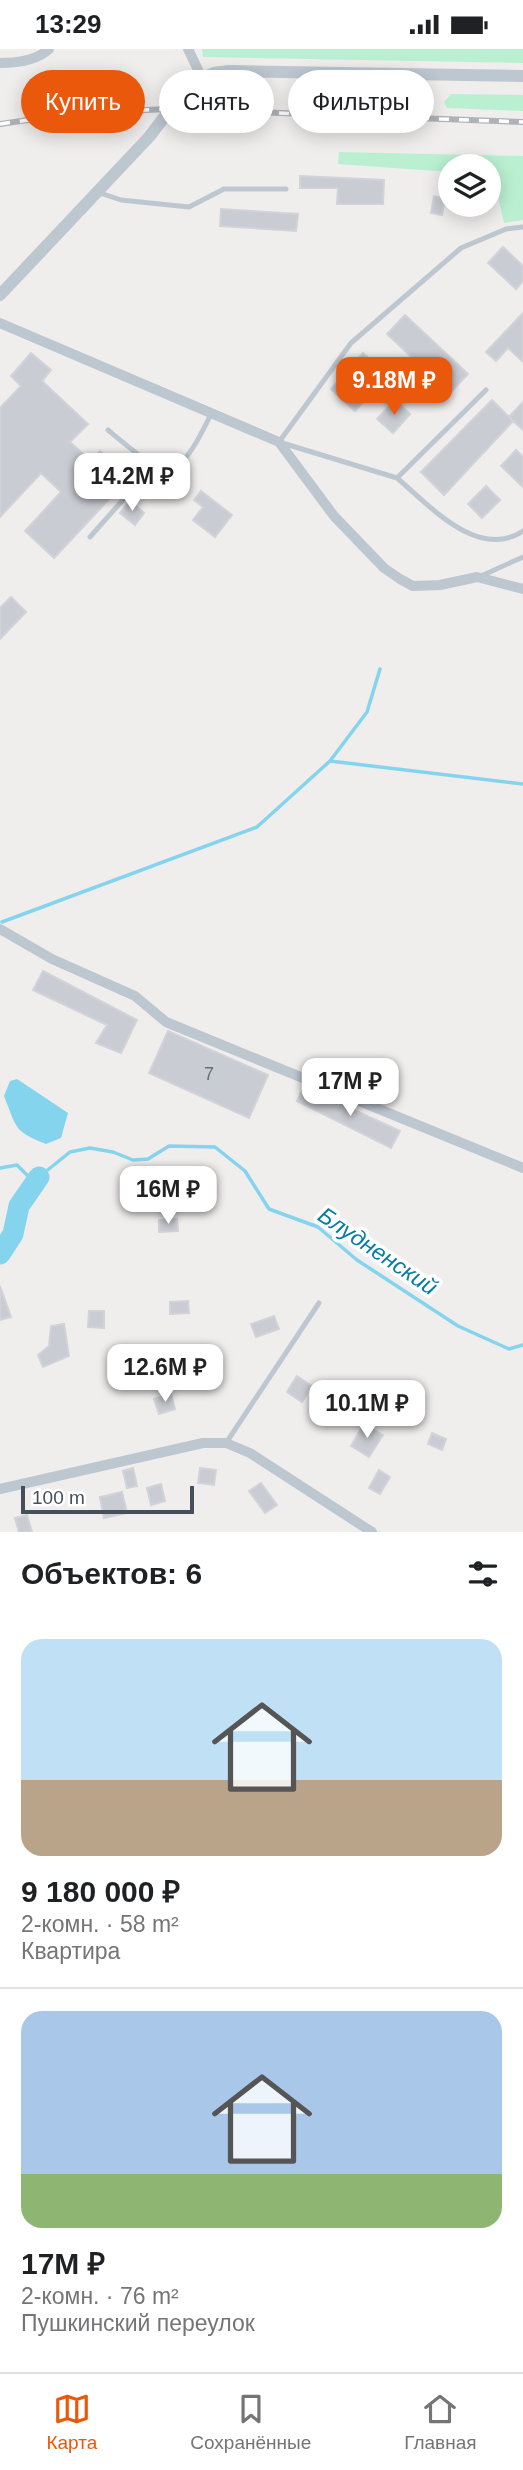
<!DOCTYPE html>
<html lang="ru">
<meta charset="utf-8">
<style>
body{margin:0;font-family:Arial,sans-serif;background:#f6f6f6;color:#202124;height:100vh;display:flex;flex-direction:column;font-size:26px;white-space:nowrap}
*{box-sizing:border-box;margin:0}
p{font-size:23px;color:#757577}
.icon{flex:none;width:38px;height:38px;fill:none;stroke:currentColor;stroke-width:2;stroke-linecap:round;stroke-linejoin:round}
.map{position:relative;height:1483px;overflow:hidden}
.details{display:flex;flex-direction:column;background:#fff;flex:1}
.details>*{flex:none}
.top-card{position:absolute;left:21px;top:21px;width:481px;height:63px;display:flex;gap:14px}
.fabs{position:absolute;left:438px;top:105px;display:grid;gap:14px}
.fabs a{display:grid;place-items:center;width:63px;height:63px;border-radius:50%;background:#fff;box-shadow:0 4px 18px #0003;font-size:35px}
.scale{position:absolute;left:21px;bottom:18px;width:173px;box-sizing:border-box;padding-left:7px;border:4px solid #45505b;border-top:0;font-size:19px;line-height:24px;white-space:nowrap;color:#45505b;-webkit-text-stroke:5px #fff;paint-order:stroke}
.price{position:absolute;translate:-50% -60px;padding:0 16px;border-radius:14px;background:#fff;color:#222;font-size:23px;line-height:46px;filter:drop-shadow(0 2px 4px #0008)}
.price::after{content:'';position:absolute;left:50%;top:42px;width:21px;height:16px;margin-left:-10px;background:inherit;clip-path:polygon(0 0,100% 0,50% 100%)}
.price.active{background:#ea580c;color:#fff}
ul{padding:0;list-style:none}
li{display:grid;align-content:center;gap:14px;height:371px;padding:0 21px}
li+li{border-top:2px solid #e0e0e0}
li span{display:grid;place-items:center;height:217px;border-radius:21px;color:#555}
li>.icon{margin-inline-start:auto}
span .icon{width:126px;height:126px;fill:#fffc;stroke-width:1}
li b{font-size:30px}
h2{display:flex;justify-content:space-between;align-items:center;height:84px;padding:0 21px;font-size:30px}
.tag{padding:0 24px;border-radius:32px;background:#fff;box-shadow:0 4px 18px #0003;font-size:24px;line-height:63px}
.tag.active{background:#ea580c;color:#fff}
.status{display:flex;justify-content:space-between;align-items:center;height:49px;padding:0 35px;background:#fff;direction:ltr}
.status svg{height:19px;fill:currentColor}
.tabs{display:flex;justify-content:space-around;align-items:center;height:98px;border-top:2px solid #e0e0e0;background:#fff;font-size:19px;color:#757577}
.tabs a{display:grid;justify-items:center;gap:4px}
.tabs .active{color:#ea580c}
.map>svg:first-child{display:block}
.green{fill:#baf0d1}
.water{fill:#85d4ee}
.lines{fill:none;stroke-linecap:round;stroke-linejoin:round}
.stream{stroke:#85d4ee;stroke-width:3.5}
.river{stroke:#85d4ee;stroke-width:21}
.building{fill:#caccd3;stroke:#d1d3d9;stroke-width:2}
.service{stroke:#bdc7d0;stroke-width:5}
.minor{stroke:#bdc7d0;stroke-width:10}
.tertiary{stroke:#bdc7d0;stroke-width:12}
.rail-casing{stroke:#afb2b8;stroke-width:6}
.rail{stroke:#fff;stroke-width:3.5;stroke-dasharray:10;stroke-linecap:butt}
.labels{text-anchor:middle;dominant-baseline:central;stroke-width:7;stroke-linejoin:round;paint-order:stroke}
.number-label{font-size:18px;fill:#666f79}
.water-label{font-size:23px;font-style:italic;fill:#087ca4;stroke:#fff}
</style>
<div class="status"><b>13:29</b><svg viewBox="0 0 49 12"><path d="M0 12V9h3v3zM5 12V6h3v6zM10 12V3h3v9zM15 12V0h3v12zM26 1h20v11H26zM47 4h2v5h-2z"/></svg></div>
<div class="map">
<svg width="523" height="1483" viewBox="0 0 523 1483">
<rect width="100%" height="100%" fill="#f0eded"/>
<path class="green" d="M202 0H523V14L203 8Z
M451 45 523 46V62L447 59 444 53Z
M339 103 523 107V171L504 174 499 152V127L488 126V117H450V123L338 115Z"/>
<path class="water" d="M17 1030 68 1064 61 1089 46 1095C13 1082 17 1079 4 1047L10 1032Z"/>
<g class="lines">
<path class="stream" d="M330 712 367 663 380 620
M2 873 257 778 330 712 523 735
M0 1119 17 1116 29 1128H39L70 1103 90 1099 113 1103 133 1111 148 1110 169 1097 215 1098 245 1122 269 1160 318 1178 357 1211 458 1277 509 1300 523 1296"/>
<path class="river" d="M0 1205 13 1185 19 1157 39 1128"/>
</g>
<path class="building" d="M300 127 384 131 383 155H337L338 139H300Z
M434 147 445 150 442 166 431 164Z
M221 160 298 165 296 182 220 177Z
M503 198 523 217V232L516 240 488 214Z
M523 264V313L508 299 496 312 486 303Z
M405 266 468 325 450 344 387 285Z
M31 304 51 321 42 332 88 375 70 393 91 412 100 402 129 429 54 509 25 482 61 443 41 424 0 468V359L21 337 11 327Z
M363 304 387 326 355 362 331 340Z
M395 351 410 365 393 384 377 370Z
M492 351 513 372 444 446 421 423Z
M523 353V381L509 368Z
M516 401 523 408V438L501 417Z
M486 437 500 451 482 469 468 455Z
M201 442 232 466 215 488 193 471 203 458 194 451Z
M130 452 144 464 135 476 120 464Z
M11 548 26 563 0 590V559Z
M43 922 137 971 121 1004 96 994 107 976 33 941Z
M168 982 268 1026 249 1069 149 1024Z
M304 1038 400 1082 391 1099 297 1052Z
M177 1170 178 1182 159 1183V1171Z
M0 1237 11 1268 0 1271Z
M188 1252 189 1264 170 1265V1253Z
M89 1262H104V1279L88 1278Z
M274 1267 279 1280 256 1288 251 1275Z
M64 1275 69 1307 43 1318 38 1306 49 1297 51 1277Z
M191 1318 195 1334 178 1338 175 1322Z
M297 1327 312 1337 302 1353 287 1343Z
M171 1345 175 1360 159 1365 154 1350Z
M364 1375 383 1386 369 1408 351 1397Z
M432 1384 446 1390 442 1401 428 1395Z
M133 1419 137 1437 127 1439 123 1422Z
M200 1419 216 1421 214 1436 198 1434Z
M379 1421 390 1428 380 1445 369 1439Z
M261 1434 277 1456 265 1464 249 1442Z
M161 1435 165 1452 151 1456 147 1439Z
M122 1443 127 1464 104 1469 100 1448Z
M27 1466 32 1483H19L15 1469Z"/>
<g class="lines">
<path class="service" d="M97 143 121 151 189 158 224 140H286
M486 341 397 429 279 393 351 294 461 199 506 180 523 178
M108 381C167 430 175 440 212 363
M397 429C429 456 478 512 523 482
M90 488 152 418
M481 527 523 508
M226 1394 319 1254"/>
<path class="minor" d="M188 0 201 27
M0 14C17 14 36 12 49 0
M0 274 279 393 334 467 384 519 400 530 413 537 440 536 477 528 523 540
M0 880 52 910 135 947 166 973 523 1119
M0 1440 203 1394H226L250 1404 372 1483"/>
<path class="tertiary" d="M0 246 149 88 191 33 214 24 229 22 523 27"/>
<defs>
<path id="rail" d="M0 75 77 64 169 60 523 73"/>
</defs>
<use href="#rail" class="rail-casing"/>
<use href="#rail" class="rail"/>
</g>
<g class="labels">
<g class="number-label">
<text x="209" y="1025">7</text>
</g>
<g class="water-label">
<text transform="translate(378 1202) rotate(34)">Блудненский</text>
</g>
</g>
</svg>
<div class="fabs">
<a><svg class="icon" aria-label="layers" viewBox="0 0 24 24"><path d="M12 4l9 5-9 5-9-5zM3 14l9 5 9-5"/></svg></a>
</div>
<div class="scale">100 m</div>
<b class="price active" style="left:394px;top:368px">9.18M ₽</b>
<b class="price" style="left:132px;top:464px">14.2M ₽</b>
<b class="price" style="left:350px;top:1069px">17M ₽</b>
<b class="price" style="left:168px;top:1177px">16M ₽</b>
<b class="price" style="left:165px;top:1355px">12.6M ₽</b>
<b class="price" style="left:367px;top:1391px">10.1M ₽</b>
<div class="top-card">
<a class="tag active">Купить</a>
<a class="tag">Снять</a>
<a class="tag">Фильтры</a>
</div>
</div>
<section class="details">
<h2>Объектов: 6<svg class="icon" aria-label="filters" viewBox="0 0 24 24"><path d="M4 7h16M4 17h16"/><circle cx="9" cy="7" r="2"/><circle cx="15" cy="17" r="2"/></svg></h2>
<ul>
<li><span style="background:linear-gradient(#bfe0f5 65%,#b9a48a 0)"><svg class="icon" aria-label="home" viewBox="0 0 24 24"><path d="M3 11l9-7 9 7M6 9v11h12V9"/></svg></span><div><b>9 180 000 ₽</b><p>2-комн. · 58 m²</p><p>Квартира</p></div></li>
<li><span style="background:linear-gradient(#a9c7e8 75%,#8fb573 0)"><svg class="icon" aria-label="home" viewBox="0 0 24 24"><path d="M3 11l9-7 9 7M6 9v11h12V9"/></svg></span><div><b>17M ₽</b><p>2-комн. · 76 m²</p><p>Пушкинский переулок</p></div></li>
</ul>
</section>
<nav class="tabs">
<a class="active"><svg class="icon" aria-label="map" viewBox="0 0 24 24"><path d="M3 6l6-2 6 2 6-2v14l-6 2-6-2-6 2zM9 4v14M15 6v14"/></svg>Карта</a>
<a><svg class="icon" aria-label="saved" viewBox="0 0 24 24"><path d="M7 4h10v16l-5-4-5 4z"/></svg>Сохранённые</a>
<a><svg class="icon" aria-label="home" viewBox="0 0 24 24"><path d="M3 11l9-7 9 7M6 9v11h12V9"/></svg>Главная</a>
</nav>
